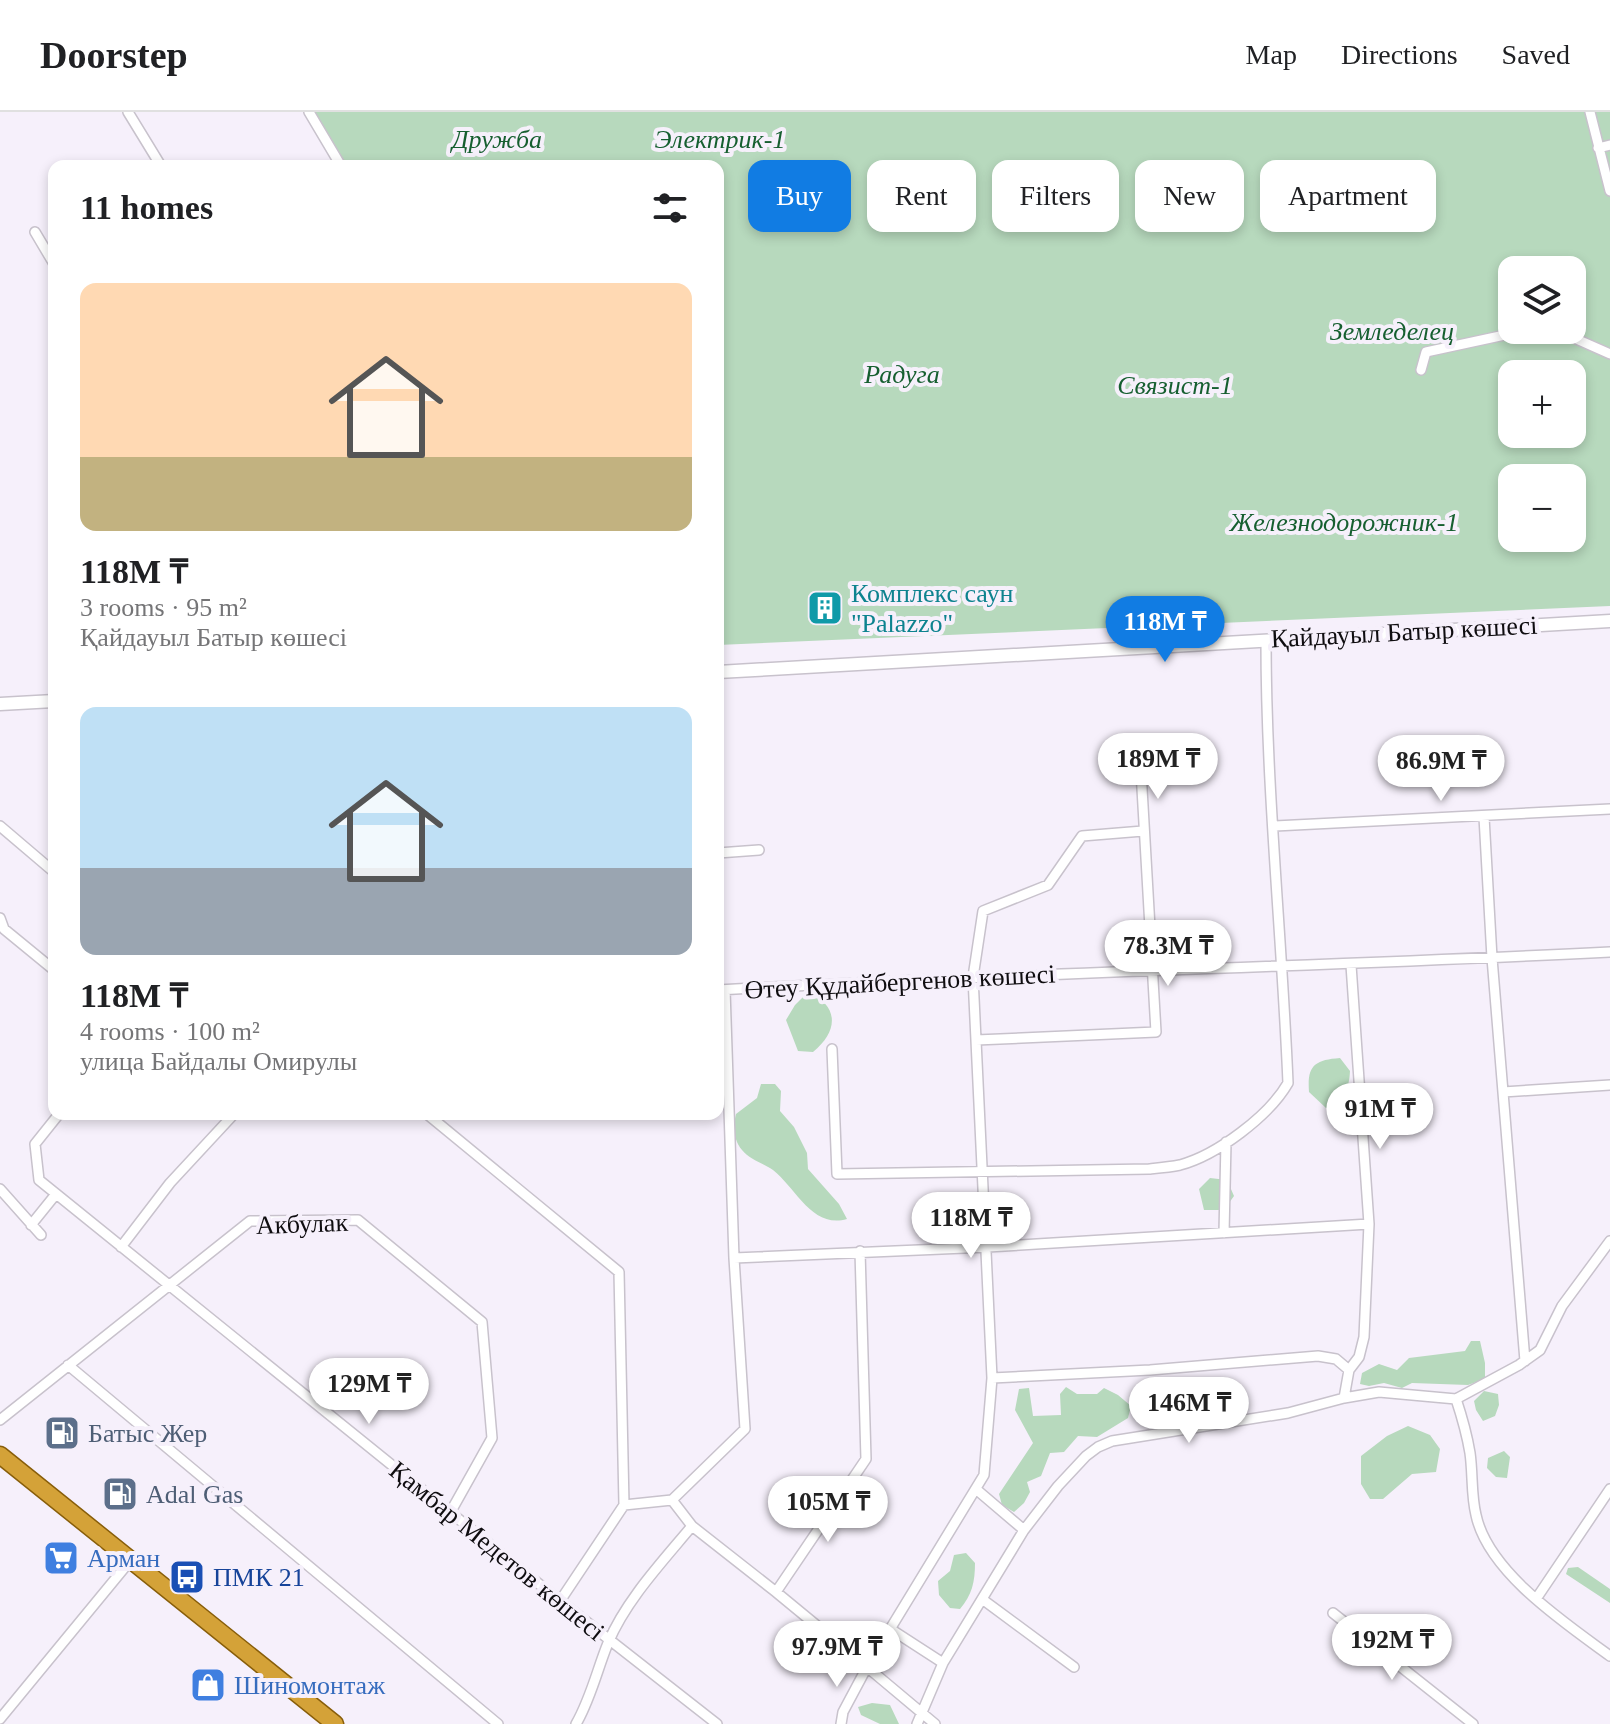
<!DOCTYPE html>
<meta charset="utf-8">
<style>
body{margin:0;font-family:Georgia,serif;background:#f6f6f6;color:#202124;height:100vh;display:flex;flex-direction:column;font-size:30px;white-space:nowrap}
*{box-sizing:border-box;margin:0}
p{font-size:26px;color:#757577}
.icon{flex:none;width:44px;height:44px;fill:none;stroke:currentColor;stroke-width:2;stroke-linecap:round;stroke-linejoin:round}
.map{position:relative;flex:1;overflow:hidden}
.sheet{position:absolute;left:48px;top:48px;width:676px;height:960px;display:flex;flex-direction:column;background:#fff;border-radius:16px;box-shadow:0 4px 12px #0003}
.sheet>*{flex:none}
.top-card{position:absolute;left:748px;top:48px;width:742px;height:72px;display:flex;gap:16px}
.fabs{position:absolute;left:1498px;top:144px;display:grid;gap:16px}
.fabs a{display:grid;place-items:center;width:88px;height:88px;border-radius:16px;background:#fff;box-shadow:0 4px 12px #0003;font-size:40px}
.price{position:absolute;translate:-50% -68px;padding:0 18px;border-radius:28px;background:#fff;color:#222;font-size:26px;line-height:52px;filter:drop-shadow(0 2px 4px #0008)}
.price::after{content:'';position:absolute;left:50%;top:48px;width:24px;height:18px;margin-left:-12px;background:inherit;clip-path:polygon(0 0,100% 0,50% 100%)}
.price.selected{background:#117ce3;color:#fff}
ul{padding:0;list-style:none}
li{display:grid;align-content:center;gap:16px;height:424px;padding:0 32px}
li span{display:grid;place-items:center;height:248px;border-radius:16px;color:#555}
li>.icon{margin-inline-start:auto}
span .icon{width:144px;height:144px;fill:#fffc;stroke-width:1}
li b{font-size:34px}
h2{display:flex;justify-content:space-between;align-items:center;height:96px;padding:0 32px;font-size:34px}
.chip{padding:0 28px;border-radius:16px;background:#fff;box-shadow:0 4px 12px #0003;font-size:28px;line-height:72px}
.chip.selected{background:#117ce3;color:#fff}
header{display:flex;align-items:center;gap:48px;box-sizing:border-box;height:112px;padding:0 40px;background:#fff;border-bottom:2px solid #e0e0e0}
header strong{font-size:38px}
nav{display:flex;gap:44px;margin-inline-start:auto;font-size:28px}
.map>svg:first-child{display:block}
.green{fill:#b7d9bd;fill-rule:evenodd}
.lines{fill:none;stroke-linecap:round;stroke-linejoin:round}
.minor-casing{stroke:#c8c2cc;stroke-width:12}
.tertiary-casing{stroke:#c8c2cc;stroke-width:15}
.trunk-casing{stroke:#885e0a;stroke-width:19}
.minor{stroke:#fff;stroke-width:9}
.tertiary{stroke:#fff;stroke-width:12}
.trunk{stroke:#d4a238;stroke-width:16}
.labels{text-anchor:middle;dominant-baseline:central;stroke-width:8;stroke-linejoin:round;paint-order:stroke}
.park-label{font-size:26px;font-style:italic;fill:#165f30;stroke:#f6f0fb}
.culture-label{font-size:26px;fill:#0d838f;stroke:#f6f0fb;text-anchor:start}
.street-label{font-size:26px;fill:#0f0d10;stroke:#f6f0fb}
.service-label{font-size:26px;fill:#4e5e75;stroke:#f6f0fb;text-anchor:start}
.shop-label{font-size:26px;fill:#366cbe;stroke:#f6f0fb;text-anchor:start}
.transit-label{font-size:26px;fill:#164399;stroke:#f6f0fb;text-anchor:start}
</style>
<header>
<strong>Doorstep</strong>
<nav><a>Map</a><a>Directions</a><a>Saved</a></nav>
</header>
<div class="map">
<svg width="1610" height="1612" viewBox="0 0 1610 1612">
<rect width="100%" height="100%" fill="#f6f0fb"/>
<path class="green" d="M311 0H1610V494L718 533V54H342ZM1512 158H1572V218H1512ZM1512 262H1572V322H1512ZM1512 366H1572V426H1512Z
M808 880C840 894 838 920 813 940L798 939 786 908 795 893Z
M1340 946 1350 959C1349 978 1344 988 1326 996L1309 980C1307 954 1314 948 1340 946Z
M761 972H775L781 979 780 999 794 1015 807 1041 808 1057 839 1092 847 1107C812 1117 796 1076 773 1058 763 1051 750 1048 742 1038 733 1027 733 1014 736 1002L757 986Z
M1210 1066 1227 1068 1234 1084 1224 1098H1204L1199 1077Z
M1471 1229H1480L1485 1251V1267L1468 1273 1412 1271 1402 1276 1384 1271 1369 1274 1360 1272 1362 1261 1379 1252 1397 1258 1409 1246 1465 1239Z
M1066 1275 1077 1282H1097L1104 1276 1118 1283 1131 1294 1128 1306 1097 1325 1078 1324 1064 1340 1050 1341 1041 1364 1027 1370 1030 1380 1024 1391 1014 1400 1002 1393 999 1382 1033 1331 1015 1298 1019 1277 1029 1276 1033 1304 1061 1303 1060 1282Z
M1484 1279 1498 1282 1499 1293 1495 1304 1483 1309 1476 1298 1474 1289Z
M1408 1314 1430 1323 1440 1337 1436 1360 1412 1362 1383 1387H1370L1361 1372V1344L1387 1324Z
M1504 1339 1510 1345 1507 1366 1496 1365 1487 1356 1488 1346Z
M966 1441 975 1451C975 1470 972 1483 960 1497L950 1496 939 1483 938 1469 950 1459 954 1443Z
M1578 1455 1610 1477V1491L1566 1462 1568 1456Z
M872 1591 890 1593 899 1612H880L861 1603 858 1595Z"/>
<g class="lines">
<defs>
<path id="minor" d="M128 0 161 54
M309 0 341 54
M1590 0 1610 79
M1598 36 1610 33
M35 120 54 152
M1421 258 1426 240 1514 221 1540 220 1565 222 1610 242
M1484 705 1492 846 1525 1249
M0 714 54 760
M1275 714 1610 697
M1143 719 1082 724 1048 773 983 799 973 865 992 1266 1150 1258 1318 1244 1336 1247 1349 1258 1359 1245 1364 1225 1369 1112 1351 853
M718 741 759 738
M0 806 4 817 54 858
M718 878C1015 861 1313 855 1610 840
M976 928 1156 920 1141 659
M832 937 837 1062 1149 1057C1159 1056 1170 1055 1180 1053 1217 1043 1269 1004 1288 971 1282 824 1266 676 1266 528
M1503 980 1610 973
M59 1002 35 1032 39 1068 560 1489 717 1612
M427 1002 619 1160 624 1393
M0 1077 41 1123
M31 1113 56 1082
M1224 1121 1226 1030
M121 1135 170 1071 234 1002
M734 1146 988 1135 1369 1112
M68 1253 498 1612
M1344 1286 1349 1258
M1456 1287 1519 1253 1540 1238 1562 1194 1610 1129
M0 1308 250 1109 358 1108 482 1210 492 1326 450 1401
M977 1378 1024 1418
M672 1388 692 1414
M776 1480 867 1555 984 1363 992 1266
M982 1487 1074 1555
M1536 1487 1610 1377
M560 1489 624 1393 672 1388 745 1317 734 1146 725 878
M1333 1501 1473 1612
M892 1518 943 1551
M0 1607 130 1449
M576 1612C591 1586 597 1558 608 1531 626 1488 663 1449 692 1414L776 1480 866 1347 860 1139
M841 1612 843 1600 867 1555 935 1612
M917 1612 943 1551 1024 1418 1058 1374 1086 1344 1098 1335 1112 1329 1288 1301 1344 1286 1379 1280 1456 1287C1462 1305 1467 1323 1470 1341 1473 1362 1471 1383 1476 1403 1488 1460 1565 1511 1610 1544"/>
<path id="tertiary" d="M718 560 1610 509
M0 592 54 589"/>
<path id="trunk" d="M0 1343 335 1612"/>
</defs>
<use href="#minor" class="minor-casing"/>
<use href="#tertiary" class="tertiary-casing"/>
<use href="#trunk" class="trunk-casing"/>
<use href="#minor" class="minor"/>
<use href="#tertiary" class="tertiary"/>
<use href="#trunk" class="trunk"/>
</g>
<defs>
<symbol id="building-square" viewBox="-11 -11 22 22"><rect x="-9" y="-9" width="18" height="18" rx="4" fill="#0f9aa8" stroke="#f6f0fb"/><path d="M-4-6H4V6H1V3H-1V6H-4ZM-2.5-4.3h1.7v1.8h-1.7ZM.8-4.3h1.7v1.8H.8ZM-2.5-1h1.7V.8h-1.7ZM.8-1h1.7V.8H.8Z" fill="#fff"/></symbol>
<symbol id="fuel-square" viewBox="-11 -11 22 22"><rect x="-9" y="-9" width="18" height="18" rx="4" fill="#5c6f8a" stroke="#f6f0fb"/><path d="M-5.5-6h7V0h2V4h1.3V-2.5L3-4.5l.8-.8L6-3V5H2.5V1h-1V6h-7ZM-4.2-4.7v3.2H.2V-4.7Z" fill="#fff"/></symbol>
<symbol id="supermarket-square" viewBox="-11 -11 22 22"><rect x="-9" y="-9" width="18" height="18" rx="4" fill="#3f7fe0" stroke="#f6f0fb"/><path d="M-6-5.5h2.5l.6 2H6L4.5 2H-2.5L-4.4-4H-6ZM-1.5 3.2a1.3 1.3 0 1 0 .1 0ZM3 3.2a1.3 1.3 0 1 0 .1 0Z" fill="#fff"/></symbol>
<symbol id="bus-square" viewBox="-11 -11 22 22"><rect x="-9" y="-9" width="18" height="18" rx="4" fill="#1a4fb4" stroke="#f6f0fb"/><path d="M-5-6H5V4H4V6H2V4H-2V6H-4V4H-5ZM-3.5-4V0h7V-4ZM-3.5 1.2v1.5H-2V1.2ZM2 1.2v1.5H3.5V1.2Z" fill="#fff"/></symbol>
<symbol id="shop-square" viewBox="-11 -11 22 22"><rect x="-9" y="-9" width="18" height="18" rx="4" fill="#3f7fe0" stroke="#f6f0fb"/><path d="M-5-2.5h2.3a2.7 3.5 0 0 1 5.4 0H5L5.5 6h-11ZM-1.5-2.5h3a1.5 2.3 0 0 0-3 0Z" fill="#fff"/></symbol>
</defs>
<g fill-rule="evenodd">
<use href="#building-square" x="805" y="476" width="40" height="40"/>
<use href="#fuel-square" x="42" y="1301" width="40" height="40"/>
<use href="#fuel-square" x="100" y="1362" width="40" height="40"/>
<use href="#supermarket-square" x="41" y="1426" width="40" height="40"/>
<use href="#bus-square" x="167" y="1445" width="40" height="40"/>
<use href="#shop-square" x="188" y="1553" width="40" height="40"/>
</g>
<g class="labels">
<g class="park-label">
<text x="497" y="27">Дружба</text>
<text x="720" y="27">Электрик-1</text>
<text x="1392" y="219">Земледелец</text>
<text x="902" y="262">Радуга</text>
<text x="1175" y="273">Связист-1</text>
<text x="1344" y="410">Железнодорожник-1</text>
</g>
<g class="culture-label">
<text x="851" y="481">Комплекс саун<tspan x="851" dy="30">"Palazzo"</tspan></text>
</g>
<g class="street-label">
<text transform="translate(1404 520) rotate(-3)">Қайдауыл Батыр көшесі</text>
<text transform="translate(900 870) rotate(-3)">Өтеу Құдайбергенов көшесі</text>
<text transform="translate(302 1112) rotate(-2)">Акбулак</text>
<text transform="translate(497 1439) rotate(39)">Қамбар Медетов көшесі</text>
</g>
<g class="service-label">
<text x="88" y="1321">Батыс Жер</text>
<text x="146" y="1382">Adal Gas</text>
</g>
<g class="shop-label">
<text x="87" y="1446">Арман</text>
<text x="234" y="1573">Шиномонтаж</text>
</g>
<g class="transit-label">
<text x="213" y="1465">ПМК 21</text>
</g>
</g>
</svg>
<div class="fabs">
<a><svg class="icon" aria-label="layers" viewBox="0 0 24 24"><path d="M12 4l9 5-9 5-9-5zM3 14l9 5 9-5"/></svg></a>
<a>+</a>
<a>−</a>
</div>
<b class="price selected" style="left:1165px;top:552px">118M ₸</b>
<b class="price" style="left:1158px;top:689px">189M ₸</b>
<b class="price" style="left:1441px;top:691px">86.9M ₸</b>
<b class="price" style="left:1168px;top:876px">78.3M ₸</b>
<b class="price" style="left:1380px;top:1039px">91M ₸</b>
<b class="price" style="left:971px;top:1148px">118M ₸</b>
<b class="price" style="left:369px;top:1314px">129M ₸</b>
<b class="price" style="left:1189px;top:1333px">146M ₸</b>
<b class="price" style="left:828px;top:1432px">105M ₸</b>
<b class="price" style="left:1392px;top:1570px">192M ₸</b>
<b class="price" style="left:837px;top:1577px">97.9M ₸</b>
<div class="top-card">
<a class="chip selected">Buy</a>
<a class="chip">Rent</a>
<a class="chip">Filters</a>
<a class="chip">New</a>
<a class="chip">Apartment</a>
</div>
<section class="sheet">
<h2>11 homes<svg class="icon" aria-label="filters" viewBox="0 0 24 24"><path d="M4 7h16M4 17h16"/><circle cx="9" cy="7" r="2"/><circle cx="15" cy="17" r="2"/></svg></h2>
<ul>
<li><span style="background:linear-gradient(#ffd9b3 70%,#c2b280 0)"><svg class="icon" aria-label="home" viewBox="0 0 24 24"><path d="M3 11l9-7 9 7M6 9v11h12V9"/></svg></span><div><b>118M ₸</b><p>3 rooms · 95 m²</p><p>Қайдауыл Батыр көшесі</p></div></li>
<li><span style="background:linear-gradient(#bfe0f5 65%,#9aa5b1 0)"><svg class="icon" aria-label="home" viewBox="0 0 24 24"><path d="M3 11l9-7 9 7M6 9v11h12V9"/></svg></span><div><b>118M ₸</b><p>4 rooms · 100 m²</p><p>улица Байдалы Омирулы</p></div></li>
</ul>
</section>
</div>
